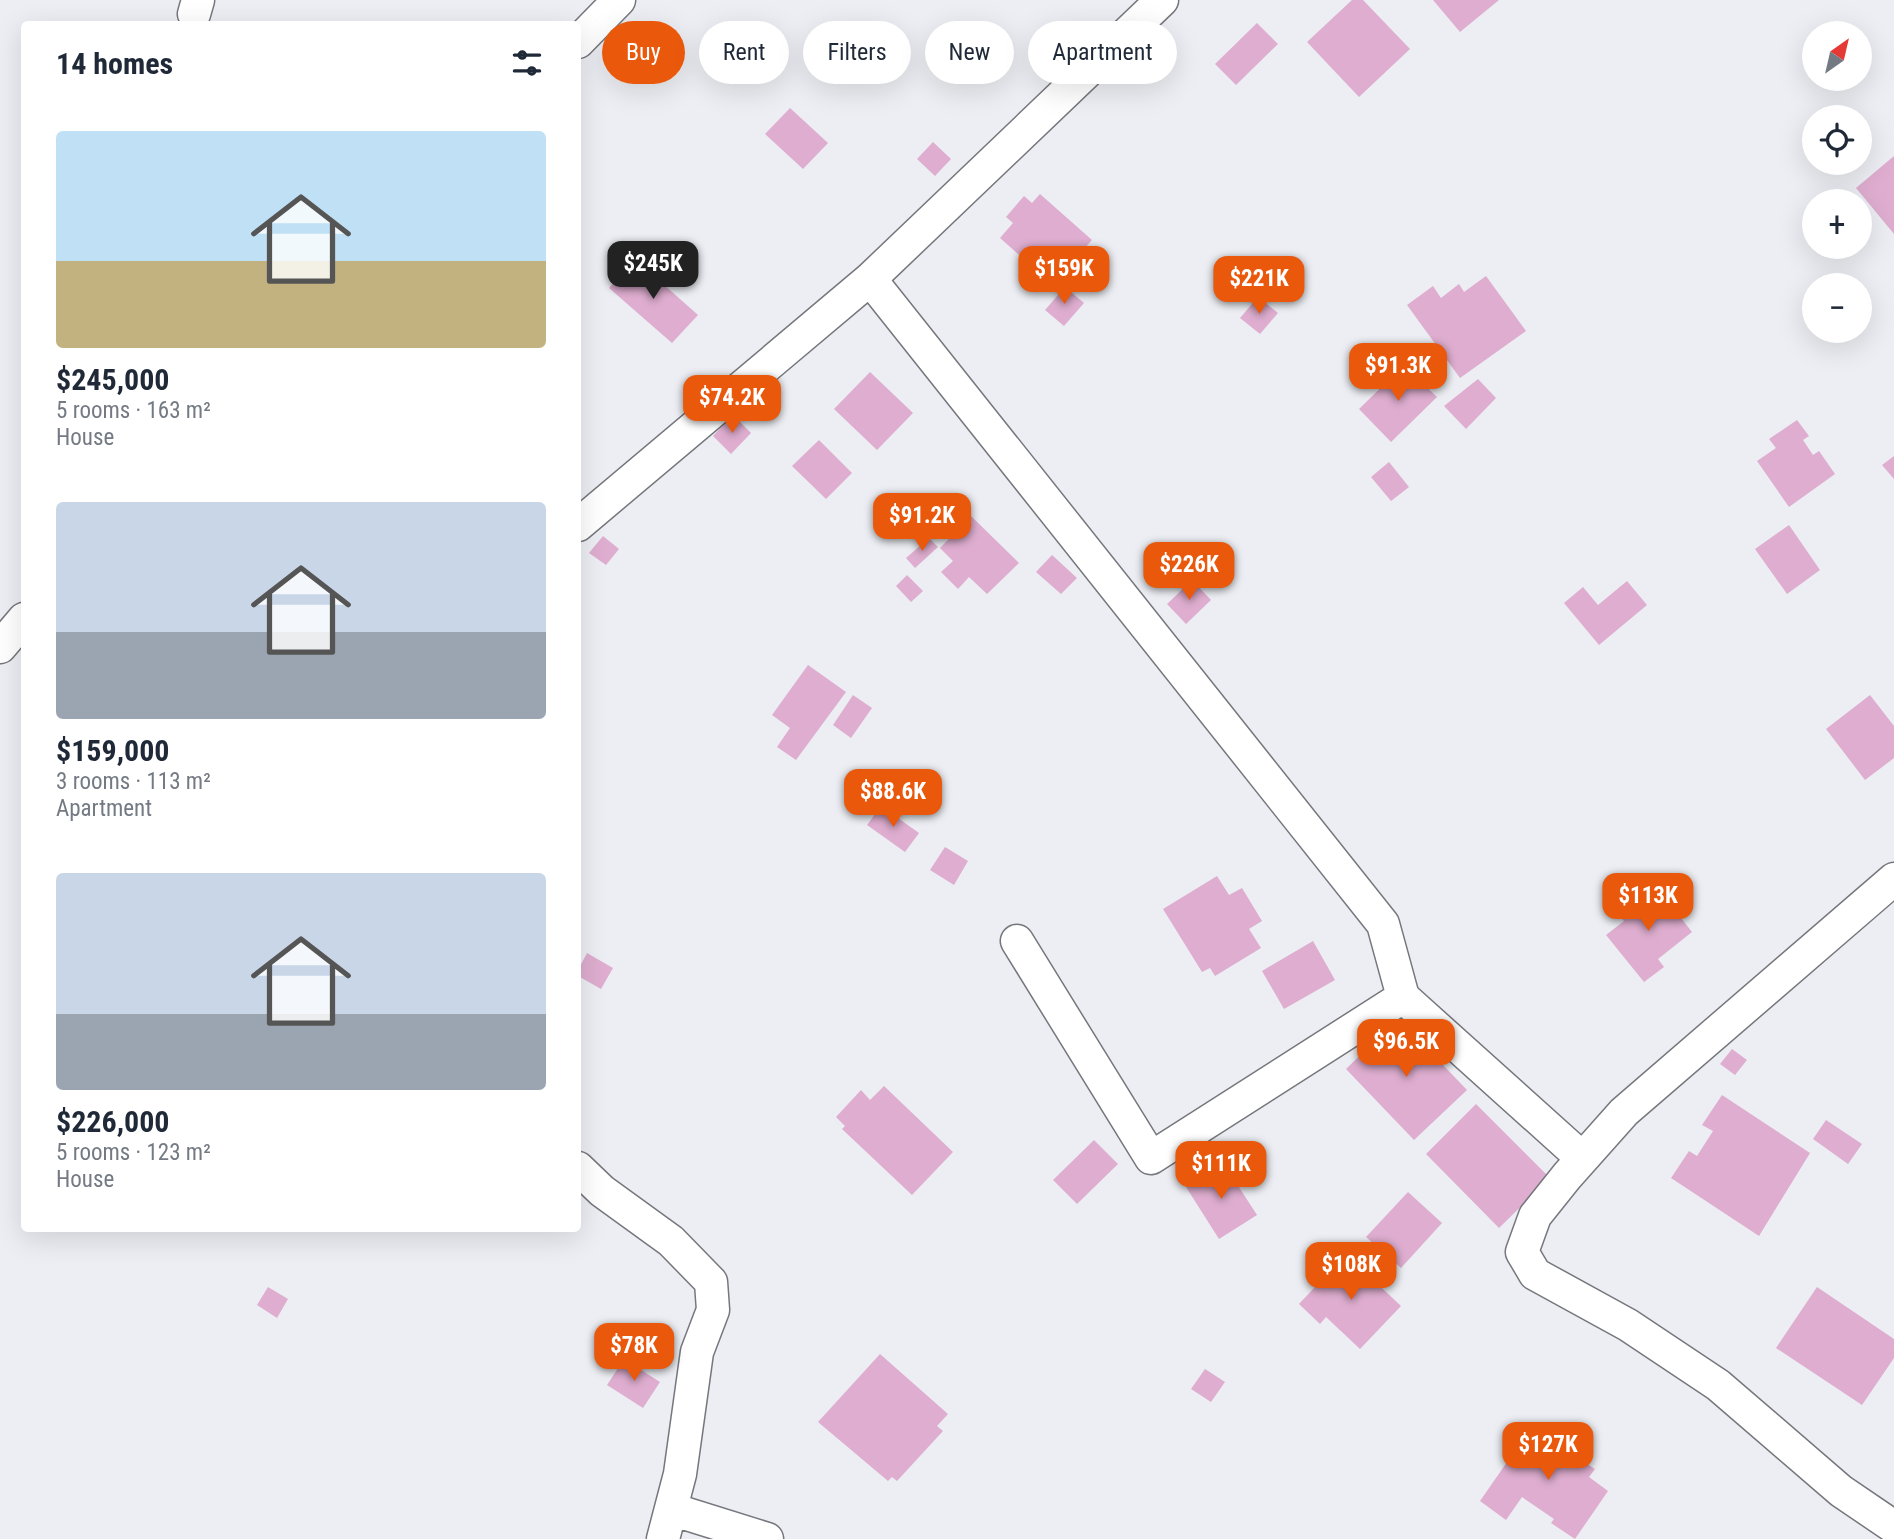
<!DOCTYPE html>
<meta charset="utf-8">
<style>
body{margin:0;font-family:"Roboto Condensed",sans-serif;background:#f2f2f3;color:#1f2937;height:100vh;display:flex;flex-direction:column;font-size:26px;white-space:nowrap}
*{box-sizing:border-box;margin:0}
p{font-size:23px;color:#747a83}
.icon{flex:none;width:38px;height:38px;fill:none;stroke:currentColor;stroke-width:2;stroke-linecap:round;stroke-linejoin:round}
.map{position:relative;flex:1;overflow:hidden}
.drawer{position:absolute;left:21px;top:21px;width:560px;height:1211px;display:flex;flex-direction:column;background:#fff;border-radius:7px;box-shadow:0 7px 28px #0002}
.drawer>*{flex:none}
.banner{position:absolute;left:602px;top:21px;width:665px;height:63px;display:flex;gap:14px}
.needle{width:46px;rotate:34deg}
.fabs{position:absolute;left:1802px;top:21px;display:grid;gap:14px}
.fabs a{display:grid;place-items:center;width:70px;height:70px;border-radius:50%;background:#fff;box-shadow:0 7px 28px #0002;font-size:35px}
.price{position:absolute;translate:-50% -60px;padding:0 16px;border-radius:14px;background:#ea580c;color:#fff;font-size:23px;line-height:46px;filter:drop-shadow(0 2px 4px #0008)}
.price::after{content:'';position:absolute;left:50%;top:42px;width:21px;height:16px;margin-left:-10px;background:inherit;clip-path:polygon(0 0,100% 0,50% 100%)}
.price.active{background:#222;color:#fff}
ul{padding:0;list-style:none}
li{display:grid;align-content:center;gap:14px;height:371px;padding:0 35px}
li span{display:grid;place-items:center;height:217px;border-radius:7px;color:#555}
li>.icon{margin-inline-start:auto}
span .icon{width:126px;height:126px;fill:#fffc;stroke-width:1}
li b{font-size:30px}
h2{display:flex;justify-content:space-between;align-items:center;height:84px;padding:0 35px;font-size:30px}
.tag{padding:0 24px;border-radius:32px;background:#fff;box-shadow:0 7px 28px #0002;font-size:24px;line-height:63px}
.tag.active{background:#ea580c;color:#fff}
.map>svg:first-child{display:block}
.building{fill:#deadcf}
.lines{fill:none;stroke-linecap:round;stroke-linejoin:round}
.street-casing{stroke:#75777c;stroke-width:35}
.street{stroke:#fff;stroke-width:32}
</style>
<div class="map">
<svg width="1894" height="1539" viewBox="0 0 1894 1539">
<rect width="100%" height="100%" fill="#eceef3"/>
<path class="building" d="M1352 0H1363L1410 49 1359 97 1307 42Z
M1433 0H1499L1460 32Z
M1257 23 1278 44 1236 85 1215 64Z
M790 108 828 143 803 169 765 134Z
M933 142 951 159 935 176 917 159Z
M1894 156V234L1856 188Z
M1040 194 1092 240 1052 284 1000 238 1013 223 1006 217 1024 196 1032 203Z
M635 259 698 315 672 343 609 288Z
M1486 276 1526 331 1460 378 1407 305 1433 286 1441 298 1459 284 1464 292Z
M1065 287 1084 303 1064 326 1045 310Z
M1258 297 1278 313 1260 334 1240 318Z
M1404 365 1437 397 1391 442 1359 409Z
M870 372 913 413 877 450 834 409Z
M1478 379 1496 398 1466 429 1444 406Z
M733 415 751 433 731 454 713 436Z
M1797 420 1809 436 1803 440 1813 455 1819 451 1835 474 1789 507 1757 461 1776 448 1769 439Z
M819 440 852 473 826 499 792 466Z
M1894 456V479L1882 465Z
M1389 462 1409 487 1391 501 1371 477Z
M971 516 1019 563 987 594 969 577 958 589 941 572 953 561 940 548Z
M1789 525 1820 570 1787 594 1755 549Z
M603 536 619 549 606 565 589 553Z
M929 538 938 547 915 568 906 558Z
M1052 555 1077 578 1061 594 1036 572Z
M907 575 923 591 911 602 896 586Z
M1192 580 1211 600 1186 624 1167 604Z
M1627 581 1647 605 1599 645 1564 603 1583 587 1598 605Z
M808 665 846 692 796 760 777 747 790 728 772 715Z
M853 695 872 708 851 738 833 725Z
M1870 695 1894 726V758L1865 780 1826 729Z
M881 806 919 833 905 852 867 825Z
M945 847 968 861 954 885 930 870Z
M1217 876 1229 895 1242 888 1262 921 1249 929 1261 948 1215 976 1210 968 1202 972 1163 909Z
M1656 886 1692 932 1658 959 1664 967 1644 982 1606 935 1624 921 1619 915Z
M1313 941 1335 980 1284 1009 1262 971Z
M587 953 613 968 601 989 578 976V970Z
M1398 1018 1467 1090 1414 1140 1346 1069Z
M1732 1049 1747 1060 1735 1075 1720 1064Z
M884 1086 953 1152 912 1195 842 1129 845 1126 836 1117 861 1090 870 1100Z
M1722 1095 1810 1153 1759 1236 1671 1178 1689 1151 1697 1156 1713 1131 1702 1125Z
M1476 1104 1550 1178 1499 1228 1426 1154Z
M1826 1120 1862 1144 1848 1164 1813 1139Z
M1094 1140 1118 1164 1077 1204 1053 1180Z
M1224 1164 1257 1215 1219 1239 1186 1187Z
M1408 1192 1442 1223 1401 1268 1366 1237Z
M1346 1254 1401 1306 1360 1349 1326 1317 1320 1324 1299 1304Z
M268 1287 288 1299 277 1318 257 1305Z
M1817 1287 1894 1339V1358L1862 1405 1776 1348Z
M880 1354 948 1414 937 1426 943 1431 897 1481 892 1477 888 1481 818 1422Z
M624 1359 660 1382 643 1408 607 1385Z
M1205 1369 1225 1382 1211 1402 1191 1389Z
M1532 1426 1556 1443 1564 1432 1585 1447 1578 1458 1595 1469 1589 1477 1608 1491 1575 1539 1551 1523 1554 1519 1522 1497 1506 1520 1480 1501Z"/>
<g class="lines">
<defs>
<path id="street" d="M194 14 198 0
M578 42 619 0
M870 279 1383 924 1403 997 1582 1158
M578 525 870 279 1162 0
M0 647 24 619
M1894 879 1624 1112 1567 1176 1535 1216 1522 1252 1535 1274 1628 1325 1718 1385 1841 1491 1894 1527
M1017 941 1151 1158 1403 997
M578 1168 602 1191 671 1241 711 1282 713 1310 697 1352 680 1474 663 1539
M671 1509 767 1539"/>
</defs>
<use href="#street" class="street-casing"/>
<use href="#street" class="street"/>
</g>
</svg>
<div class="fabs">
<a><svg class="needle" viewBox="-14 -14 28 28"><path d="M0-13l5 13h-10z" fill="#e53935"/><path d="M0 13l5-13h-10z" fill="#747a83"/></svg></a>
<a><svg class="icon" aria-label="locate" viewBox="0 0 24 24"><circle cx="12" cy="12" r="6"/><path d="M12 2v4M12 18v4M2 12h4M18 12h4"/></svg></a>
<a>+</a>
<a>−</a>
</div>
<b class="price active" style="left:653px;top:301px">$245K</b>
<b class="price" style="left:1064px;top:306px">$159K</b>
<b class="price" style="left:1259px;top:316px">$221K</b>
<b class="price" style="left:1398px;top:403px">$91.3K</b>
<b class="price" style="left:732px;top:435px">$74.2K</b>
<b class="price" style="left:922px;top:553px">$91.2K</b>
<b class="price" style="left:1189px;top:602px">$226K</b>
<b class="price" style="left:893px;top:829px">$88.6K</b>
<b class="price" style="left:1648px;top:933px">$113K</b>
<b class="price" style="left:1406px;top:1079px">$96.5K</b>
<b class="price" style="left:1221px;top:1201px">$111K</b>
<b class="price" style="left:1351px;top:1302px">$108K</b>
<b class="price" style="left:634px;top:1383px">$78K</b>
<b class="price" style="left:1548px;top:1482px">$127K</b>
<div class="banner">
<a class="tag active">Buy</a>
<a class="tag">Rent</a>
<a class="tag">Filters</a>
<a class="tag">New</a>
<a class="tag">Apartment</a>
</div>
<section class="drawer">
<h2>14 homes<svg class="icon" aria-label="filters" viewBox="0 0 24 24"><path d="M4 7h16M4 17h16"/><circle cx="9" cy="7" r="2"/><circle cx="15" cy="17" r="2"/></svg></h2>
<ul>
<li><span style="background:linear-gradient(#bfe0f5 60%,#c2b280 0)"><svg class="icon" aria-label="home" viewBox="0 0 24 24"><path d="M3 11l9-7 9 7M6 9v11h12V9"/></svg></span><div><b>$245,000</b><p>5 rooms · 163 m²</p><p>House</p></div></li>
<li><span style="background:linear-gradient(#c9d6e8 60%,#9aa5b1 0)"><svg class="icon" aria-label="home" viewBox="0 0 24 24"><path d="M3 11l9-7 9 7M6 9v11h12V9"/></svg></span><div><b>$159,000</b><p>3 rooms · 113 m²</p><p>Apartment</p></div></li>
<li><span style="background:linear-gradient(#c9d6e8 65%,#9aa5b1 0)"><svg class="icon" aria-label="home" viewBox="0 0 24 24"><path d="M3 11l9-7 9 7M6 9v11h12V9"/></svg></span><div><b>$226,000</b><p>5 rooms · 123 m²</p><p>House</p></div></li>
</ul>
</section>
</div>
